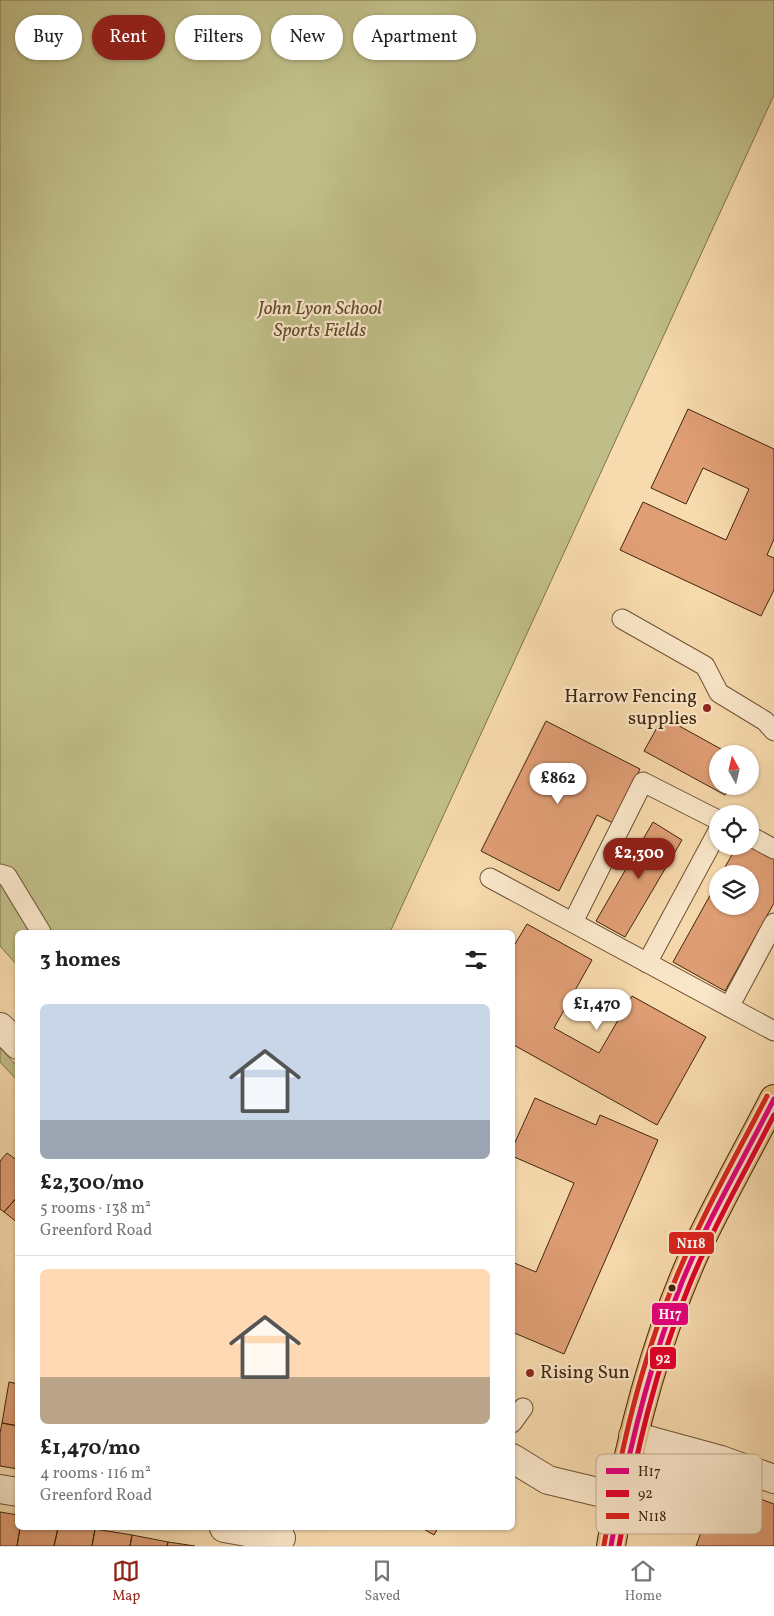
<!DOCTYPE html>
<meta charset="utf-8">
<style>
body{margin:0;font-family:Vollkorn,serif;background:#f6f6f6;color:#222;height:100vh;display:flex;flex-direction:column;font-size:19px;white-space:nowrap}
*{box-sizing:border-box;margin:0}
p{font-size:16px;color:#767676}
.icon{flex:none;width:28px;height:28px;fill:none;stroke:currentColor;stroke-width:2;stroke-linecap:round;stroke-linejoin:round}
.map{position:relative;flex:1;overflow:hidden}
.side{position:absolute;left:15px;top:930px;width:500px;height:600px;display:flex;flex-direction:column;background:#fff;border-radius:8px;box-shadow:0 1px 4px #0004}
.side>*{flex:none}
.guide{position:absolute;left:15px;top:15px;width:500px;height:45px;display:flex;gap:10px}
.needle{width:32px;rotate:352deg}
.controls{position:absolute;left:709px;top:745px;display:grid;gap:10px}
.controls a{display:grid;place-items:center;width:50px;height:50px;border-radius:50%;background:#fff;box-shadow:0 1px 4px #0004;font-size:25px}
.price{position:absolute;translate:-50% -42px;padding:0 11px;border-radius:18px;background:#fff;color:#222;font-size:16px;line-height:32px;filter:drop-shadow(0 1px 2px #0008)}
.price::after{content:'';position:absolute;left:50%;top:30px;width:15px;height:11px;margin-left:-8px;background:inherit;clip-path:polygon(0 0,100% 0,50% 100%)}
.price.selected{background:#8f2418;color:#fff}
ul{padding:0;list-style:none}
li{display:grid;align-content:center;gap:10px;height:265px;padding:0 25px}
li+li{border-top:1px solid #e0e0e0}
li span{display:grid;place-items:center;height:155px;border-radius:8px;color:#555}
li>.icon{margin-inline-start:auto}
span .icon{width:90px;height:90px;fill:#fffc;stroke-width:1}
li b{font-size:21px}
h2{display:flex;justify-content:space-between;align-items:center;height:60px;padding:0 25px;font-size:21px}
.tag{padding:0 18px;border-radius:22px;background:#fff;box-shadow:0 1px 4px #0004;font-size:18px;line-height:45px}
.tag.selected{background:#8f2418;color:#fff}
.dock{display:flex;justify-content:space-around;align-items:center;height:70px;border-top:1px solid #e0e0e0;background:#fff;font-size:14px;color:#767676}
.dock a{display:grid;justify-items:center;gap:2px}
.dock .selected{color:#8f2418}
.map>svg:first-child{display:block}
.green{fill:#c0be88;stroke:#80724a}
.building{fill:#e09e75;stroke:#41250c}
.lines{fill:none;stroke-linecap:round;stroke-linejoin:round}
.lane-casing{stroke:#6e5234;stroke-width:21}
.street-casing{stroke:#6e5234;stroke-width:30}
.primary-casing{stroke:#41250c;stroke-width:30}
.lane{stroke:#fae7ca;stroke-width:19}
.street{stroke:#fae7ca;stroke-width:28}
.primary{stroke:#ecbd76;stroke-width:28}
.bus-1-casing{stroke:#fae7ca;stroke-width:9}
.bus-2-casing{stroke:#fae7ca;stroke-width:9}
.bus-3-casing{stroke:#fae7ca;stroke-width:9}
.bus-1{stroke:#e5007d;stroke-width:5}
.bus-2{stroke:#e4002b;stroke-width:5}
.bus-3{stroke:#dc241f;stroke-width:5}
.poi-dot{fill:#8f2418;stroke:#fae7ca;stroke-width:2}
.bus-dot{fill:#41250c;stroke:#fae7ca;stroke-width:2}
.labels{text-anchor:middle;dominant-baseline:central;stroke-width:4.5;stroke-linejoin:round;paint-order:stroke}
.park-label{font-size:19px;font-style:italic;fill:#614b2b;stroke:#fae7ca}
.poi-label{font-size:19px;fill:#41250c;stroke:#fae7ca;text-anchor:end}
.key{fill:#fae7ca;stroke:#c2ad91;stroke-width:1}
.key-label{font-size:14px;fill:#41250c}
.line-badge{stroke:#fae7ca;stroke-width:2}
.badge-label{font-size:14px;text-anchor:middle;font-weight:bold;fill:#fff}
</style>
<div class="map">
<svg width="774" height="1546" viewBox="0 0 774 1546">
<rect width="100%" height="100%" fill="#f7daad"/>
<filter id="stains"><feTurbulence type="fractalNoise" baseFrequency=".004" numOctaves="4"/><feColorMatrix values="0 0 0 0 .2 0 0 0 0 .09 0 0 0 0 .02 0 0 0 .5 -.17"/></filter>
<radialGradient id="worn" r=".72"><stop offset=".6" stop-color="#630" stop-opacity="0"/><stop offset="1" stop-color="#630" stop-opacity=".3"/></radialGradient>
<path class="green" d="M0 0H774V95L390 932H18L17 965 0 946Z
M0 1048 17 1066V1080L0 1062Z"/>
<path class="building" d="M688 409 774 449V539L767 555 774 558V590L761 616 620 550 643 502 726 540 749 489 703 468 686 504 651 488Z
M663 717 730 754H718V786H730L725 795 644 751Z
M546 721 640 769 613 823 597 815 559 891 481 851Z
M653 822 682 840 625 937 596 921Z
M737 846H750L774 857V903L725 991 673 962 718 881V906H750V874H721Z
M527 924 592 960 554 1028 599 1053 632 996 706 1037 657 1125 512 1044V949Z
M535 1098 596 1125 600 1115 658 1140 564 1354 512 1332 514 1320H512V1262L536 1272 574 1183 512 1156V1149Z
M7 1153 18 1161V1196L4 1212 0 1209V1161Z
M18 1196V1223L4 1212Z
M9 1382 18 1384V1426L2 1423Z
M2 1423 18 1426V1469L0 1466V1433Z
M719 1484 774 1504V1546H696Z
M0 1512 18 1515V1528H20L17 1546H0Z
M20 1528H58L54 1546H17Z
M58 1528 95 1529 92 1546H54Z
M422 1528H438L434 1535Z
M95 1529 132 1535 130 1546H92Z
M132 1535 168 1542 167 1546H130Z
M168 1542 195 1546H167Z"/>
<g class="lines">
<defs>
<path id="lane" d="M622 619 705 666 719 693 765 721 774 731
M750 836 774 849
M0 874 7 876 41 932
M490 878 774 1031
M573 922 643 782 718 820
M647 963 718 831
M729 1007 774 923
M512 1423 523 1408"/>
<path id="street" d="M0 1027 18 1045
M633 1436 721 1460 774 1479
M512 1458 548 1480 619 1497
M0 1489 18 1492
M224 1528 281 1538"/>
<path id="primary" d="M611 1546C628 1447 655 1339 697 1248 721 1197 749 1148 774 1099"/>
</defs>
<use href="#lane" class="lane-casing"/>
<use href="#street" class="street-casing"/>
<use href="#primary" class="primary-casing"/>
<use href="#lane" class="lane"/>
<use href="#street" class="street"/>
<use href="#primary" class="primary"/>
<defs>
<path id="bus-1" d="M611 1546C627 1456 648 1367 682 1282 708 1219 743 1160 774 1099"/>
<path id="bus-2" d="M619 1546C635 1457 655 1369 689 1286 713 1227 745 1172 774 1115"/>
<path id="bus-3" d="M604 1545C620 1454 640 1363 676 1278 702 1215 736 1156 767 1096"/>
</defs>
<use href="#bus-1" class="bus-1-casing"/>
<use href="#bus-2" class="bus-2-casing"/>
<use href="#bus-3" class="bus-3-casing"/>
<use href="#bus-1" class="bus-1"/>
<use href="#bus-2" class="bus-2"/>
<use href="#bus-3" class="bus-3"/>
</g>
<g class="poi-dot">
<circle cx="707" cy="708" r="5"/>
<circle cx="530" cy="1373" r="5"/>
</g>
<circle class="bus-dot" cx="672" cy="1288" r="4.5"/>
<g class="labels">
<g class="park-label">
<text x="320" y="309">John Lyon School<tspan x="320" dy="22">Sports Fields</tspan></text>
</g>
<g class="poi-label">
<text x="697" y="697">Harrow Fencing<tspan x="697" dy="22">supplies</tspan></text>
<text x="540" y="1373" text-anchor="start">Rising Sun</text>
</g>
</g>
<rect x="596" y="1454" width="166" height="80" rx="8" class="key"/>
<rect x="606" y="1468" width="23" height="6" fill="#e5007d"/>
<rect x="606" y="1490" width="23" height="7" fill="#e4002b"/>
<rect x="606" y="1513" width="23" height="6" fill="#dc241f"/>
<g class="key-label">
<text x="638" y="1476">H17</text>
<text x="638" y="1498">92</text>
<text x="638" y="1521">N118</text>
</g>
<g class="line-badge">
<rect x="668" y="1231" width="47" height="24" rx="5" fill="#dc241f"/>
<rect x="651" y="1302" width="38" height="24" rx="5" fill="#e5007d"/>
<rect x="649" y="1346" width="28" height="24" rx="5" fill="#e4002b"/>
</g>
<g class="badge-label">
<text x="691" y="1248">N118</text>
<text x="670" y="1319">H17</text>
<text x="663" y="1363">92</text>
</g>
<rect width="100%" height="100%" filter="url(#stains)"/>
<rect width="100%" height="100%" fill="url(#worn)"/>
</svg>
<div class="controls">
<a><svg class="needle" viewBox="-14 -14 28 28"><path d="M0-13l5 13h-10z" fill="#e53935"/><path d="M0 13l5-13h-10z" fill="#767676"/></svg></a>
<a><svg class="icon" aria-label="locate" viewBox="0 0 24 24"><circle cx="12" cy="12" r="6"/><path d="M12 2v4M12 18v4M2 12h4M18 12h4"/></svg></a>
<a><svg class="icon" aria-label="layers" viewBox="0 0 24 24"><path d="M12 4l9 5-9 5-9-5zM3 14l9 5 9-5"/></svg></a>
</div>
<b class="price" style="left:558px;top:805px">£862</b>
<b class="price selected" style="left:639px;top:880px">£2,300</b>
<b class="price" style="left:597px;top:1031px">£1,470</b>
<div class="guide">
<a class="tag">Buy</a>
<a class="tag selected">Rent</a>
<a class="tag">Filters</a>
<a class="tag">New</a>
<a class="tag">Apartment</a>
</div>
<section class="side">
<h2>3 homes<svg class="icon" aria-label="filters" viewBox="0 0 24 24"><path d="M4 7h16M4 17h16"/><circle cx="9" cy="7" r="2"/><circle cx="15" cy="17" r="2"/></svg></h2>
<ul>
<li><span style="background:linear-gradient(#c9d6e8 75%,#9aa5b1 0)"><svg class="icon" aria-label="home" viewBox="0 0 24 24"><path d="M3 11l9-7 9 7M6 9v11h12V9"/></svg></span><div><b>£2,300/mo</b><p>5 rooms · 138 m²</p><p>Greenford Road</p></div></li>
<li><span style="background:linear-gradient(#ffd9b3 70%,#b9a48a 0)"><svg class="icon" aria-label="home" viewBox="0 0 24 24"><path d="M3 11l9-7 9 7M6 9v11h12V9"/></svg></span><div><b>£1,470/mo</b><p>4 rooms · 116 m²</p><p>Greenford Road</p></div></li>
</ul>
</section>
</div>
<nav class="dock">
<a class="selected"><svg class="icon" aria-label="map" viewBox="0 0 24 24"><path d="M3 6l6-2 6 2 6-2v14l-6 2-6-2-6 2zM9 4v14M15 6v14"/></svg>Map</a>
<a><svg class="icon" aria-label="saved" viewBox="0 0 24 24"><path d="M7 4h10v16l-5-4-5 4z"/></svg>Saved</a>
<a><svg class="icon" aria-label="home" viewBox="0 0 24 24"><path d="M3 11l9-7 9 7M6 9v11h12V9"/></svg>Home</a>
</nav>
